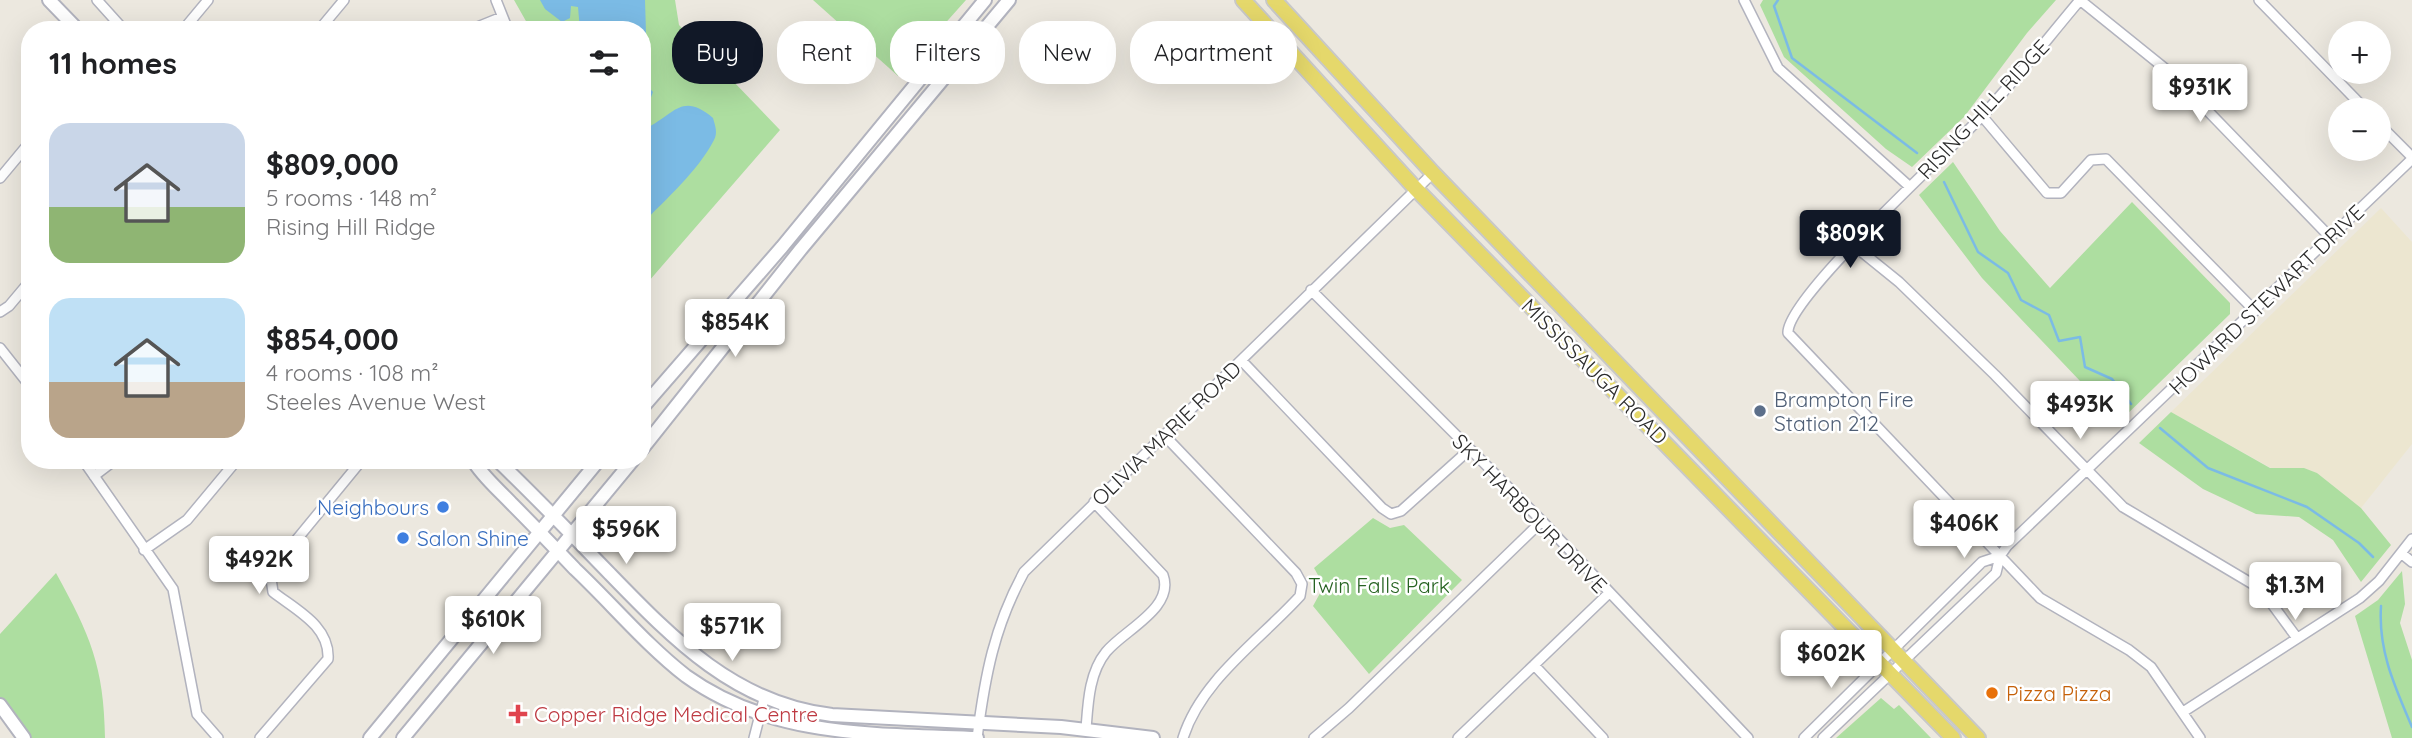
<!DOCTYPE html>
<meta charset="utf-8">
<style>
body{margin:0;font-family:Quicksand,sans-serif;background:#f2f2f2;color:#202124;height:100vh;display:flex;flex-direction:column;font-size:26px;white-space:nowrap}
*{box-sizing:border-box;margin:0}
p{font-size:23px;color:#757577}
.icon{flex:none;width:38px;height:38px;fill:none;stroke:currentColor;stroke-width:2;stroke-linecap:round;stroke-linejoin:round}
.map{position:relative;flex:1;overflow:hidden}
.panel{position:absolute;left:21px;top:21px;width:630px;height:448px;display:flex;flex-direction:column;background:#fff;border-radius:28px;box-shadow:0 7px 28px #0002}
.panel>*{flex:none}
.guide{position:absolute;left:672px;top:21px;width:665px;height:63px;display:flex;gap:14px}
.fabs{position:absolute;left:2328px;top:21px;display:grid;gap:14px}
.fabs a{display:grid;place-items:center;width:63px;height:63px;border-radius:50%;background:#fff;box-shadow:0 7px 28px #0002;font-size:35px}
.price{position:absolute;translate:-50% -60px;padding:0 16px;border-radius:7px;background:#fff;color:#222;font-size:23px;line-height:46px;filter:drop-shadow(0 2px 4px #0008)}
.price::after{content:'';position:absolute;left:50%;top:42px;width:21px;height:16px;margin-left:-10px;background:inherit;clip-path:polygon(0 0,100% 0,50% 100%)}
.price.active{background:#111827;color:#fff}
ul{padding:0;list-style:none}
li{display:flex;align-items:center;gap:21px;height:175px;padding:0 28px}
li span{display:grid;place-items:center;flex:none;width:196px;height:140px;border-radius:21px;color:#555}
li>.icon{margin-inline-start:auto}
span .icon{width:84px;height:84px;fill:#fffc;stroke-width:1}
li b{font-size:30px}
h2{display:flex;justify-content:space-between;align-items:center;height:84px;padding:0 28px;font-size:30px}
.pill{padding:0 24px;border-radius:28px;background:#fff;box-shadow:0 7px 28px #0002;font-size:24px;line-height:63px}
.pill.active{background:#111827;color:#fff}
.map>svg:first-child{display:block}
.education{fill:#ece6d0}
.green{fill:#addea0}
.water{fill:#7bbbe5}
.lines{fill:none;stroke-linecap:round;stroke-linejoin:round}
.stream{stroke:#7bbbe5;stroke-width:2.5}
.street-casing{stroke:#b2b3be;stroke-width:12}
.secondary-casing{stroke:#b2b3be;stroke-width:16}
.primary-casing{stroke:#c8c8c8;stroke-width:18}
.street{stroke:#fff;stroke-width:9}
.secondary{stroke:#fff;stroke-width:12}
.primary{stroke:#e5d86b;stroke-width:14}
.service-dot{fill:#5c6f8a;stroke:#fff;stroke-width:2.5}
.shop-dot{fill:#3f7fe0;stroke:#fff;stroke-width:2.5}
.food-dot{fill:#e8710a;stroke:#fff;stroke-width:2.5}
.health-dot{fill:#e0444e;stroke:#fff;stroke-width:2.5}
.labels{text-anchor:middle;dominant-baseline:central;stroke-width:5;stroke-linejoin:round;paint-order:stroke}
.street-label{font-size:21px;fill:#2c2c2c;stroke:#fff}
.service-label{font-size:21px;fill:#4e5e75;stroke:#fff;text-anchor:start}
.shop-label{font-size:21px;fill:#366cbe;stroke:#fff;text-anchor:end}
.park-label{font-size:21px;fill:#266321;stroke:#fff}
.food-label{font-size:21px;fill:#c56008;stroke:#fff;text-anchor:start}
.health-label{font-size:21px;fill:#be3a42;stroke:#fff;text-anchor:start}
</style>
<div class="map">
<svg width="2412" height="738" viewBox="0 0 2412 738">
<rect width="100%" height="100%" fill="#ece8df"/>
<path class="education" d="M2381 208 2412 242V444L2361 508 2317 473 2304 468H2271L2171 412Z"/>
<path class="green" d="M514 0H675L679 25 780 130 642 289V30H531Z
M813 0H966L898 76Z
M1763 0H2056L2027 33 1964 117 1912 167 1886 149 1784 57 1760 5Z
M1953 162 2000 231 2050 288 2132 202 2230 303V314L2119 422 1982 278 1919 195Z
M2171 412 2270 468H2304L2317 473 2361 508 2391 545 2361 582 2333 540 2299 517 2256 514 2203 489 2139 443Z
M1373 518 1390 528 1404 525 1462 580 1369 674 1313 606 1324 586 1314 568Z
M2402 571 2405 604 2400 623 2412 660V738H2392L2355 616 2378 600Z
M56 573C90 635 104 666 105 738H25L0 702V634Z
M1881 698 1894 709 1899 705 1931 738H1836Z"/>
<path class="water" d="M540 0H645L646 33 642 39V30H580L578 7 571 6 570 18 562 22 545 9Z
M642 80 653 92 644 116V126L649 127C676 112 683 93 713 118 715 125 718 133 714 140 698 171 666 199 642 224Z"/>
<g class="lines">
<path class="stream" d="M1778 0 1774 6 1792 58 1917 153
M1944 182 1978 252 2008 273 2021 300 2049 315 2059 341 2080 337 2085 367 2112 379 2131 404
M2160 428 2208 468 2307 507 2359 543 2373 557
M2381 606C2378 651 2395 687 2412 727"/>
<defs>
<path id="street" d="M97 0 124 30
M496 0 508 30
M1744 0 1778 68 1910 187
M2080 0C2048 38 2017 78 1983 115 1952 149 1786 298 1788 333L2040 598 2129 650 2151 667 2200 738
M2080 0 2173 75 2330 237
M2259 0 2366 110
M183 30 208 0
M319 30 344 0
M470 30 502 17
M1982 116 2047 193H2061L2091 160 2106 159 2255 311
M2378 123 2412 157
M0 178 30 142
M1852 244 1899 282 1995 375 2123 507 2261 589 2297 638
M1311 290 1542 521 1748 738
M0 312 9 306 30 281
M0 348 30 386
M1242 361 1382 508 1391 514 1401 511 1469 450
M1164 435 1296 573 1302 584 1300 596C1260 640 1201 680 1183 738
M83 460 173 589 197 714 218 738
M94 476 115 460
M144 550 187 520 237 460
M2401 553 2412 562
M1534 665 1603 738
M2183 712 2360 598 2379 581 2412 539
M1086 729C1088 703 1089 673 1106 652 1124 630 1175 608 1163 575L1094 502
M260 738 328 659C330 626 296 610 273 592L270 572 362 460
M754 738 764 699
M977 738C985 676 994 627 1024 572L1433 173
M1314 738 1349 708 1542 521
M1458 738 1608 594
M1804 738 1982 562 2000 556
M1823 738 1996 573 2000 556 2007 546 2412 159"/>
<path id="secondary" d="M49 0 78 30
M642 408 782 247 985 0
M642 449 801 249 1009 0
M473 460C482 476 499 490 512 504 533 525 554 547 575 569 612 604 646 645 686 676 772 738 876 734 977 738
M497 460C536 497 573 536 610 574 674 640 736 704 832 715L1061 727 1153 738
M0 705 24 738
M370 738 599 460
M403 738 633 460"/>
<path id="primary" d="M1243 0 1415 188 1953 738
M1274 0 1433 173 1978 738"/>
</defs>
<use href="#street" class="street-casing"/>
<use href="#secondary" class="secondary-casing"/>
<use href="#primary" class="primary-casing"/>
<use href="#street" class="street"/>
<use href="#secondary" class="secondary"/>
<use href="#primary" class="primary"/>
</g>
<circle class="service-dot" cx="1760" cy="411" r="7"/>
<g class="shop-dot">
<circle cx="443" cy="507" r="7"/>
<circle cx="403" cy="538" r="7"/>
</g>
<circle class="food-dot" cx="1992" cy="693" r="7"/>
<path class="health-dot" d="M514.5 703.5h7v7h7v7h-7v7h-7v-7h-7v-7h7z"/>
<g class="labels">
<g class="street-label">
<text transform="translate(1983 109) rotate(-47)">RISING HILL RIDGE</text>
<text transform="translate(2266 299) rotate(-44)">HOWARD STEWART DRIVE</text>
<text transform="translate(1595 371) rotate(45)">MISSISSAUGA ROAD</text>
<text transform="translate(1166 433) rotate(-44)">OLIVIA MARIE ROAD</text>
<text transform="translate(1530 513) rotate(46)">SKY HARBOUR DRIVE</text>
</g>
<g class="service-label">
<text x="1774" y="399">Brampton Fire<tspan x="1774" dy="24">Station 212</tspan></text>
</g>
<g class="shop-label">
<text x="429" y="507">Neighbours</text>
<text x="417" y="538" text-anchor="start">Salon Shine</text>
</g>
<g class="park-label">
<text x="1379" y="585">Twin Falls Park</text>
</g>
<g class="food-label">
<text x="2006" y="693">Pizza Pizza</text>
</g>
<g class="health-label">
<text x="534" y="714">Copper Ridge Medical Centre</text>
</g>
</g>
</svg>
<div class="fabs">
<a>+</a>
<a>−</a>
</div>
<b class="price" style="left:2200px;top:124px">$931K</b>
<b class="price active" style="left:1850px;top:270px">$809K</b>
<b class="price" style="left:735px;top:359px">$854K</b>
<b class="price" style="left:2080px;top:441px">$493K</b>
<b class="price" style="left:1964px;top:560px">$406K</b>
<b class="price" style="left:626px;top:566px">$596K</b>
<b class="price" style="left:259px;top:596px">$492K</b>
<b class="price" style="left:2295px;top:622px">$1.3M</b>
<b class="price" style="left:493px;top:656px">$610K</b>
<b class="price" style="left:732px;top:663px">$571K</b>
<b class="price" style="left:1831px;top:690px">$602K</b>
<div class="guide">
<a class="pill active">Buy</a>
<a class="pill">Rent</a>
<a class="pill">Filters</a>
<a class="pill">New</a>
<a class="pill">Apartment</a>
</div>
<section class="panel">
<h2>11 homes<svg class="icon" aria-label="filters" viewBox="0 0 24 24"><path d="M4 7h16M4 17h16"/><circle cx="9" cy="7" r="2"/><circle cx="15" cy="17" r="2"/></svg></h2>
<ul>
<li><span style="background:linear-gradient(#c9d6e8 60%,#8fb573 0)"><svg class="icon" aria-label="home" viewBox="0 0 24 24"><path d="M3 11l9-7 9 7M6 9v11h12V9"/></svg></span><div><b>$809,000</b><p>5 rooms · 148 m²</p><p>Rising Hill Ridge</p></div></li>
<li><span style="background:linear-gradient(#bfe0f5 60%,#b9a48a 0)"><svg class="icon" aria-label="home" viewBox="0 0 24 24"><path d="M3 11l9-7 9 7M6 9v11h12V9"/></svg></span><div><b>$854,000</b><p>4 rooms · 108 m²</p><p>Steeles Avenue West</p></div></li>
</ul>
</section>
</div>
